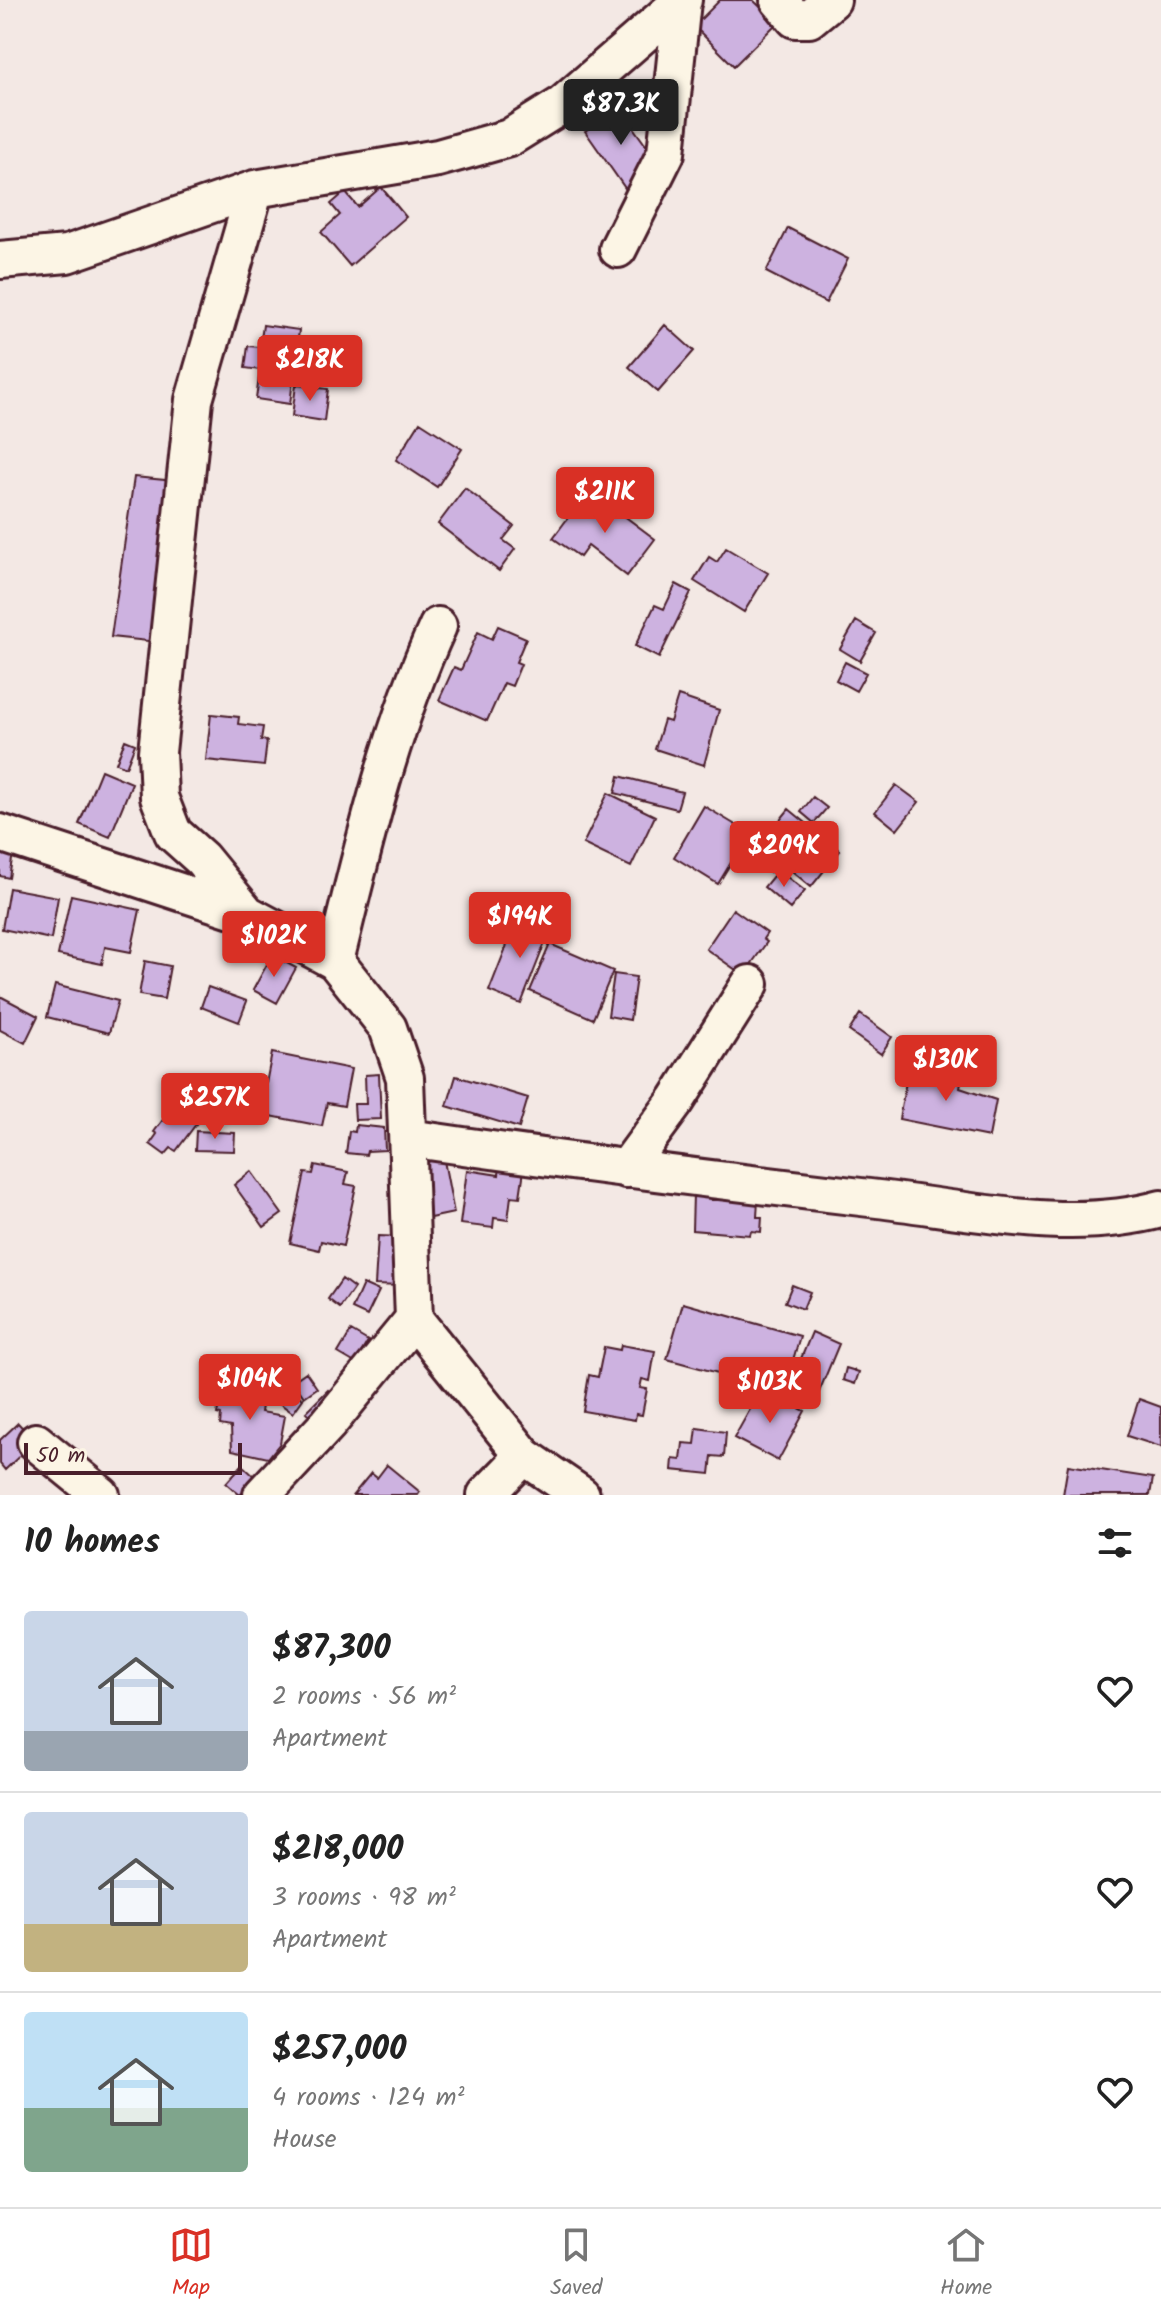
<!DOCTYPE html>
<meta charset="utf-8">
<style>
body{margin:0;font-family:Kalam,sans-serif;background:#f6f6f6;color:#222;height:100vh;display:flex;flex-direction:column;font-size:30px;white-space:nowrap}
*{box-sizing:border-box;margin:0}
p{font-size:26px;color:#767676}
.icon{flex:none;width:44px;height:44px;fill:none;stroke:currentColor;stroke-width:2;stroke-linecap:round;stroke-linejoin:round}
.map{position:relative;height:1495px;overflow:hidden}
.side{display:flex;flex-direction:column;background:#fff;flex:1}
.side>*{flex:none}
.scale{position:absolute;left:24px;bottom:20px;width:218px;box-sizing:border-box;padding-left:8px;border:4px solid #4a1f2b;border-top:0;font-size:22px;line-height:28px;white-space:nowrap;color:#4a1f2b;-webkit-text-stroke:6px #fcf5e5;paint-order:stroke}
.price{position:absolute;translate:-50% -68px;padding:0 18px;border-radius:8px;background:#d93025;color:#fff;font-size:26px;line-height:52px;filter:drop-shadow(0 2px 4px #0008)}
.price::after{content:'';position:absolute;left:50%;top:48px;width:24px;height:18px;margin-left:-12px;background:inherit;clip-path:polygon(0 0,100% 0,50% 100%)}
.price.selected{background:#222;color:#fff}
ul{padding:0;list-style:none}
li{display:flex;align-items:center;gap:24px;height:200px;padding:0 24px}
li+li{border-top:2px solid #e0e0e0}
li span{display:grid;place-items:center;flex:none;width:224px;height:160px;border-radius:8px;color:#555}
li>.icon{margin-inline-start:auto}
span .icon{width:96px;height:96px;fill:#fffc;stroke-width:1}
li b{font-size:34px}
h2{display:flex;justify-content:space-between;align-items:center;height:96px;padding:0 24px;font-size:34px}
.dock{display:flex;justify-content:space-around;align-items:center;height:112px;border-top:2px solid #e0e0e0;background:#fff;font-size:22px;color:#767676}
.dock a{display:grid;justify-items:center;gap:4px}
.dock .selected{color:#d93025}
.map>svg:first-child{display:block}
.building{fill:#cdb2e0;stroke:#4a1f2b;stroke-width:2}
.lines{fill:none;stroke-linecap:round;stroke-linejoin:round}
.minor-casing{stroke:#4a1f2b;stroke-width:42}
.minor{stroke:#fcf5e5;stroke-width:36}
</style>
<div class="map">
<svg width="1161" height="1495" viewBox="0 0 1161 1495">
<rect width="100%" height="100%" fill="#f3e8e4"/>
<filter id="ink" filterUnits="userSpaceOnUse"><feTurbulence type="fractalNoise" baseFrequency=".0125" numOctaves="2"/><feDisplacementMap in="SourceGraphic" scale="16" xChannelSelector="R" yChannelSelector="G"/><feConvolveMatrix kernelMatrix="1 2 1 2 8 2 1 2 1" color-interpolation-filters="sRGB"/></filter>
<g filter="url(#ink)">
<path class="building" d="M720 0H753L777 23 734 66 694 26Z
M619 108 655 158 627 191 585 131Z
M381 187 406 217 350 266 321 232 340 215 331 204 345 192 358 207Z
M788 228 848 259 826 303 766 272Z
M263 325 299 330 290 404 256 399 260 370 245 368 248 346 260 347Z
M665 325 694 351 658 392 629 367Z
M296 385 328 389 324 421 292 416Z
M420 422 462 449 437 487 396 460Z
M134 477 175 481 157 642 111 637Z
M465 488 514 526 503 540 515 549 499 571 438 524Z
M595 494 655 539 627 576 588 546 580 557 553 538 576 507 582 511Z
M726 548 768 573 744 612 694 581 709 557 717 562Z
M676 584 691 592 659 658 635 646 655 605 664 609Z
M856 621 876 633 860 661 840 649Z
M498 626 526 638 516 662 521 664 512 686 504 683 487 721 439 700 454 667 461 670 478 632 492 639Z
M845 662 866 673 856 691 836 680Z
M678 696 719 710 704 765 655 749 664 720 670 722Z
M211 714 239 717 238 724 263 727 261 740 267 741 264 766 206 760Z
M125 740 135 744 126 767 116 763Z
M101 770 132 783 110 837 79 824Z
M619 776 682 792 677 809 615 793Z
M896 785 919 802 897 830 875 812Z
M608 793 655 816 631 867 583 844Z
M813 797 827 808 814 823 801 812Z
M704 806 749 833 718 884 674 857Z
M789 809 840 851 811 887 780 861 770 872 751 856Z
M0 851 13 853 9 878 0 876Z
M778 870 805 891 790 909 764 887Z
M9 888 58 897 51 939 2 929Z
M71 895 140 910 131 952 105 947 102 964 58 955Z
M733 909 767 933 763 939 767 942 747 970 743 966 739 972 706 949Z
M518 917 550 930 521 1004 489 991Z
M550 944 613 971 593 1019 530 991Z
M272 955 296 968 277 1003 253 990Z
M145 961 170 966 164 999 139 995Z
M614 974 636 977 630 1020 608 1016Z
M55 985 118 1001 109 1033 47 1017Z
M208 987 247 1001 239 1022 201 1007Z
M0 996 38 1016 25 1043 0 1030Z
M860 1014 892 1037 881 1054 849 1031Z
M272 1053 351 1069 344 1106 327 1103 322 1126 260 1114Z
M922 1065 963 1073 960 1088 996 1100 989 1137 899 1119 908 1071 920 1073Z
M379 1074 381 1119 355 1120 354 1104H366L365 1075Z
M456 1076 528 1098 519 1128 447 1106Z
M181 1095 205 1112 176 1151 171 1148 165 1155 150 1144 157 1134 154 1132Z
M356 1125 384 1128 385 1150 367 1151 366 1155 346 1153 349 1131 355 1132Z
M196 1131 235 1133 234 1151 195 1150Z
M442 1150 454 1213 430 1218 418 1155Z
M315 1165 348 1172 345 1184 356 1186 343 1246 321 1241 319 1250 290 1243 305 1173 313 1174Z
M500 1166 524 1170 520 1197 511 1196 508 1220 494 1218 493 1228 460 1224 467 1170 499 1175Z
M251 1171 282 1214 264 1227 234 1185Z
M693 1194 712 1195V1200H758L757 1217H762L761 1232 751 1231 750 1235 692 1230Z
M378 1236 403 1237 401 1286 375 1285Z
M342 1279 354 1288 340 1308 328 1299Z
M363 1284 379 1291 367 1316 352 1309Z
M792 1285 810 1292 803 1309 785 1302Z
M683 1303 800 1336 784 1391 667 1359Z
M351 1331 368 1341 355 1363 338 1353Z
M812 1332 839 1344 817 1397 790 1385Z
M621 1345 655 1351 650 1381 642 1379 640 1388 647 1389 642 1415 636 1414 635 1420 583 1411 589 1375 598 1377 604 1347 620 1350Z
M846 1368 859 1372 855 1384 843 1380Z
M306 1372 317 1388 304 1397 293 1381Z
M281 1383 303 1399 293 1413 271 1397Z
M223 1385 264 1393 261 1412 285 1416 280 1443 268 1458 232 1450 231 1427 220 1425 221 1415 217 1414Z
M762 1388 805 1411 778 1461 734 1438Z
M328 1390 340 1402 318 1424 306 1412Z
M1139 1399 1161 1407V1447L1127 1436Z
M18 1423 35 1441 5 1470 0 1464V1440Z
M697 1428 726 1432 724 1457 712 1456 710 1474 672 1470 673 1459 681 1460 683 1443 695 1444Z
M242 1465 256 1478 240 1495 226 1483Z
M387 1465 420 1492 418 1495H353L371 1473 377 1478Z
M1068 1465 1153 1478 1150 1495H1063Z"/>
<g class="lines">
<defs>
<path id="minor" d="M779 0 795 19H809L832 0
M618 249 666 153 682 1
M0 260 67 254 255 189 438 158 509 138 562 105 683 0
M0 833 247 914 335 961 388 1028 405 1078 414 1319 524 1456 581 1495
M247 914 202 859 173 833 159 797 157 752 194 400 255 189
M335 961C363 846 389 733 438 626
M408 1138C564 1161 721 1181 878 1199 969 1210 1071 1234 1161 1209
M626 1169 676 1101 750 984
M36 1442 101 1495
M262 1495 328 1424 414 1319
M486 1495 524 1456"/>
</defs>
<use href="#minor" class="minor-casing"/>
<use href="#minor" class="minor"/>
</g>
</g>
</svg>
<div class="scale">50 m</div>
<b class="price selected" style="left:621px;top:147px">$87.3K</b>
<b class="price" style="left:310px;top:403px">$218K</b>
<b class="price" style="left:605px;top:535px">$211K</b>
<b class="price" style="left:784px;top:889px">$209K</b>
<b class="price" style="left:520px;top:960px">$194K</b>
<b class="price" style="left:274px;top:979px">$102K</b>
<b class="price" style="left:946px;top:1103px">$130K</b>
<b class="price" style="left:215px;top:1141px">$257K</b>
<b class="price" style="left:250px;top:1422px">$104K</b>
<b class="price" style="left:770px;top:1425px">$103K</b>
</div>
<section class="side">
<h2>10 homes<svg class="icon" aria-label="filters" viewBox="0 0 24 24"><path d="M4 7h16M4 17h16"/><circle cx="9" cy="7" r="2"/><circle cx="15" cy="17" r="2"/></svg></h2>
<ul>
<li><span style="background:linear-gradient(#c9d6e8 75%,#9aa5b1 0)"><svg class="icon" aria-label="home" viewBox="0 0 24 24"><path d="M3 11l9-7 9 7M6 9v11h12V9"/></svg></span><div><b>$87,300</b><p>2 rooms · 56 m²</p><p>Apartment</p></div><svg class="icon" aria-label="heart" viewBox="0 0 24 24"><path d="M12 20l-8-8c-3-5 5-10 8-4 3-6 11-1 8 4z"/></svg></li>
<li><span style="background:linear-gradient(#c9d6e8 70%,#c2b280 0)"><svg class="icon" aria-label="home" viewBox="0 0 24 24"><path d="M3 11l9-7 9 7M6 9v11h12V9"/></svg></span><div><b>$218,000</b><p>3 rooms · 98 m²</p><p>Apartment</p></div><svg class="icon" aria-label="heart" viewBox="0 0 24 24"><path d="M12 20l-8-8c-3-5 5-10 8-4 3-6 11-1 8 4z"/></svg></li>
<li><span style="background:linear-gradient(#bfe0f5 60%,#7fa58c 0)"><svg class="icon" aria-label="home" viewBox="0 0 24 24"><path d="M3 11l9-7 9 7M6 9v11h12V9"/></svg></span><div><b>$257,000</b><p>4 rooms · 124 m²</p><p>House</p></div><svg class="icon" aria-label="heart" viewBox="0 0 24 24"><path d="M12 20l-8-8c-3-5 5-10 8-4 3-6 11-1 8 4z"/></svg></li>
</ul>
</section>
<nav class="dock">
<a class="selected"><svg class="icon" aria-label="map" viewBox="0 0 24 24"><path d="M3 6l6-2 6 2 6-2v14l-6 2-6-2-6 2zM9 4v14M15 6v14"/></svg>Map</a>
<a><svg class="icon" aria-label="saved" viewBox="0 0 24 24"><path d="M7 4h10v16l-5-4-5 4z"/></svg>Saved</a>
<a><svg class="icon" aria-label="home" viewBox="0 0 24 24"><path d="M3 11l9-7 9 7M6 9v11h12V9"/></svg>Home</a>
</nav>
